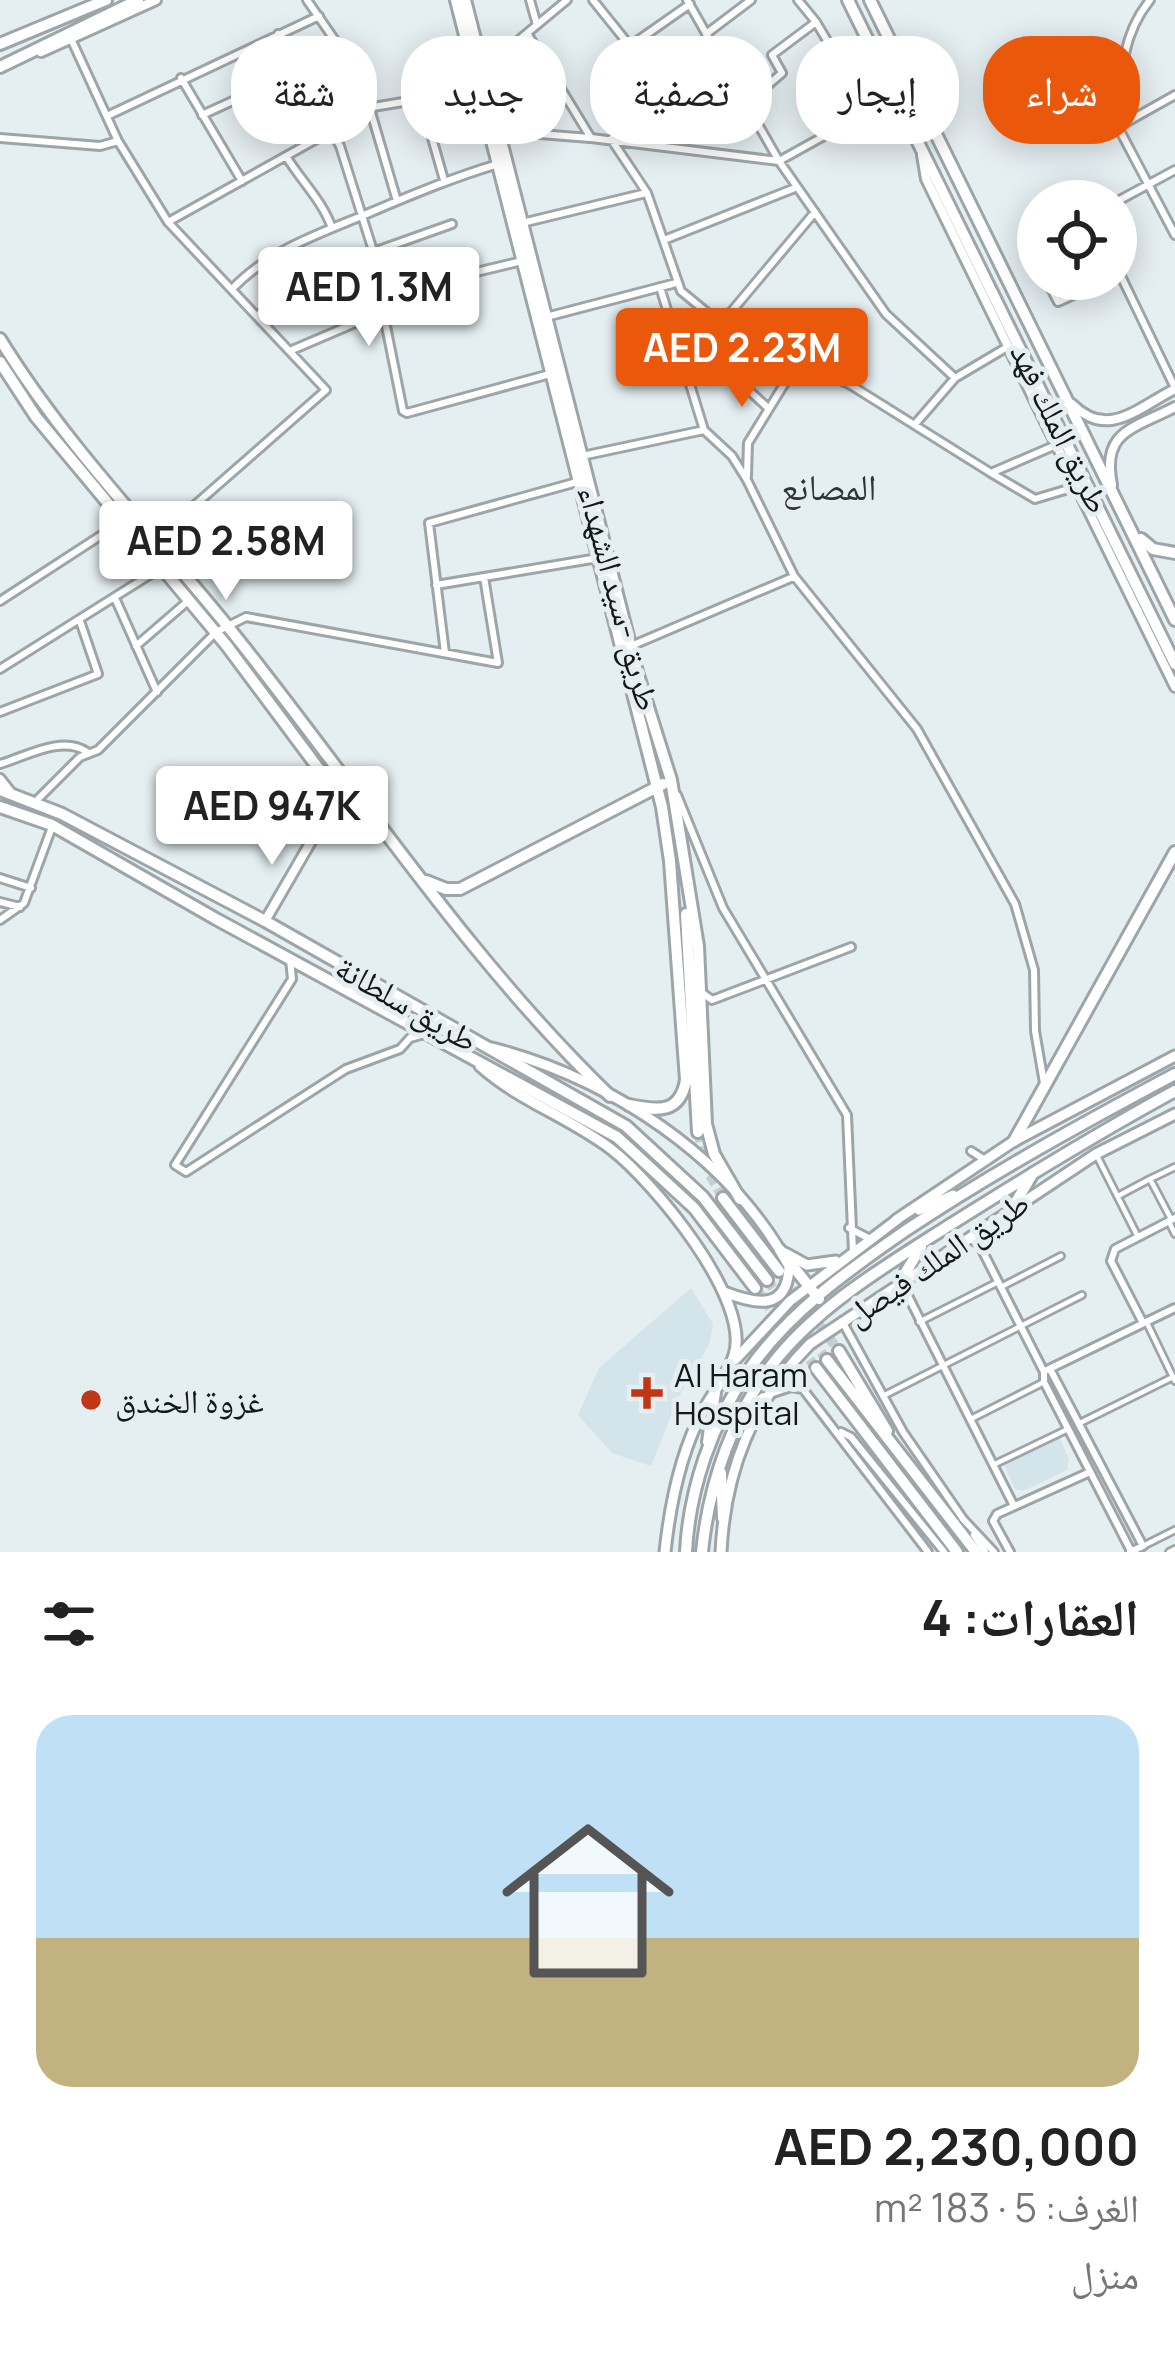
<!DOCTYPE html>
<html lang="ar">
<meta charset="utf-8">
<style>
body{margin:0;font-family:Manrope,"Noto Naskh Arabic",sans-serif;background:#f2f2f2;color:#222;direction:rtl;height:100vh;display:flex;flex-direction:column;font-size:45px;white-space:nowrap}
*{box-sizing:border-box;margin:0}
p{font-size:39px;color:#767676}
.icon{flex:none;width:66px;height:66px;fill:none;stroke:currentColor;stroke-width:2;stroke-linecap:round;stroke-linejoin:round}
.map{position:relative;height:1552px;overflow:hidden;direction:ltr}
.details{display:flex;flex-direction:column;background:#fff;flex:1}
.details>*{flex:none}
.banner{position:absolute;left:36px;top:36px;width:1104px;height:108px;direction:rtl;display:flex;gap:24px}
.tools{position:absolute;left:1017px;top:180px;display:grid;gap:24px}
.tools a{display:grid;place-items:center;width:120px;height:120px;border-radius:50%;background:#fff;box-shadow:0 6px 30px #0003;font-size:60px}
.price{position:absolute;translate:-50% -102px;padding:0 27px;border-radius:12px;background:#fff;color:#222;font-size:39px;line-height:78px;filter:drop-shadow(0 3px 6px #0008)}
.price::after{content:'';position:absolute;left:50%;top:72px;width:36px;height:27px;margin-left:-18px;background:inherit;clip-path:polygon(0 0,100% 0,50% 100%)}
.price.active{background:#ea580c;color:#fff}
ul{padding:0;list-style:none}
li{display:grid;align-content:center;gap:24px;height:636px;padding:0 36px}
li+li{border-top:3px solid #e0e0e0}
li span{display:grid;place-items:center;height:372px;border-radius:36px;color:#555}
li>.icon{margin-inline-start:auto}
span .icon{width:216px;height:216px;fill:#fffc;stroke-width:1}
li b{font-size:51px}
h2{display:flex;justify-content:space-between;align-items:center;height:144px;padding:0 36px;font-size:51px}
.pill{padding:0 42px;border-radius:48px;background:#fff;box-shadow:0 6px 30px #0003;font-size:42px;line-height:108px}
.pill.active{background:#ea580c;color:#fff}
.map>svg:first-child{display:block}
.built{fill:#d3e4eb}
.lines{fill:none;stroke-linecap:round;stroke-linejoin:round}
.primary-tunnel{stroke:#c6ced1;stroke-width:10;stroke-dasharray:10 5;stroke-linecap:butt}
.pedestrian-casing{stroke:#9da5a8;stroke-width:10}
.minor-casing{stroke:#9da5a8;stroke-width:12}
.tertiary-casing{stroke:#9da5a8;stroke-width:14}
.secondary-casing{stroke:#9da5a8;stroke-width:15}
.primary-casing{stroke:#9da5a8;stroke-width:16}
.trunk-casing{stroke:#9da5a8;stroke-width:16}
.pedestrian{stroke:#fff;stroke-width:4.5}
.minor{stroke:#fff;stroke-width:6}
.tertiary{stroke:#fff;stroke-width:8}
.secondary{stroke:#fff;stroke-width:9}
.primary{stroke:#fff;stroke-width:10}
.trunk{stroke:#fff;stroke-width:10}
.poi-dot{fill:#c13715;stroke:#e5eef1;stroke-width:4.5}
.labels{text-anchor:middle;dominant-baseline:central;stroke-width:10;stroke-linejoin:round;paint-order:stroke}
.street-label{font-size:33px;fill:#151819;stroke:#e5eef1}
.poi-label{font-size:33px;fill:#151819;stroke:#e5eef1;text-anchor:start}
.neighbourhood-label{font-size:36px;fill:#2e3538;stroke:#e5eef1}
</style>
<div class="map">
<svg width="1175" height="1552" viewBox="0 0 1175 1552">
<rect width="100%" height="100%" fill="#e5eef1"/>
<path class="built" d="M691 1288 713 1324 709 1345 678 1398 651 1466 612 1453 578 1415 599 1368Z
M1059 1437 1069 1459 1067 1470 1023 1491 1015 1489 1004 1465Z"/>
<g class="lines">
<path class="primary-tunnel" d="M698 1132 710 1175 723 1198
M783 1277 839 1351
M767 1280 827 1360
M755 1288 816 1368"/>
<defs>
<path id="pedestrian" d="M1096 1154 1137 1235
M1118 1196 1150 1179
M1171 1219 1150 1179 1175 1167
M1169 1222 1175 1234
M1001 1287 1061 1256
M919 1322 998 1282
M1147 1323 1173 1377
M883 1396 1082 1295
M971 1419 1044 1382
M1080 1423 1173 1377 1175 1381
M993 1465 1068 1429
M1143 1546 1175 1530
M1169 1552 1175 1549"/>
<path id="minor" d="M307 0 361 78 397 201
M530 0 537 25
M593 0 646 66H688L714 48
M798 0 816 22 869 111
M527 33 591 138 779 161 687 0
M278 34 340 146 391 308
M706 34 751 0
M72 41 118 141 168 222 326 390 155 540
M630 46 690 4
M485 68 567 0
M181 78 242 181
M1175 95 1118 127 1175 235
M896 96 779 161 886 314 955 378
M746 104 782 73 772 55 816 22
M373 107 421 99
M492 108 554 79
M202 115 296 72
M107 116 319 16
M1119 124C1121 78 1120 37 1150 0
M501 131 590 138
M0 138 100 146 118 141
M611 139 647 193 681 291 721 324 849 384 991 473 1056 445
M286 156C301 181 322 200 332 228
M444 180 420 96 478 85
M1116 202 1175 170
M168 222 331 131
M522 223 646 193
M664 240 795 188
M1038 244 1029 249 1038 265
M348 261 452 224
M1116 276 1120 274 1175 388
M1046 279 1058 302 1109 279
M660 287 704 430
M232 289C268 251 316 235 364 215 409 196 451 178 498 164
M383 311 403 411 407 413 550 374
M257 315 329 284 335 287 354 323
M546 317 676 283
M721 324 815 212
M679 347 712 356 767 407
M292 350 472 273 522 261
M916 423 955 378 1009 346
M582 456 704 430 732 456 747 480 794 576 917 729 1015 904 1034 970 1035 1031 1044 1083
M991 473 1035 499 1075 487
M747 476 748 443 799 360
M436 585 598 558
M115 598 157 692
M0 601 123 521
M136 646 188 601
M631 646 793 577
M445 653 429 523 577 482
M0 669 159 569
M0 712 98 674 80 621
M0 764C27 756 62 735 87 752
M677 795 723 908 847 1115 853 1252
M34 803 80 757 98 750 216 632 246 617 498 663 484 577
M0 878 31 888
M0 902 20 907
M0 920 24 903 52 827
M290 960 292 979 175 1165 186 1172 346 1069 400 1049 410 1038 424 1034
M701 992 712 1000 851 947
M971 1151 985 1160
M849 1228 870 1239
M970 1239 979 1244 1044 1372V1382L1131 1551
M902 1284 1014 1506
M842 1321 903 1432 963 1519 994 1552
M1143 1323 1111 1261 1115 1249 1175 1218
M1050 1369 1143 1546 1130 1552
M1047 1370 1175 1308
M773 1393 791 1387 803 1389 928 1552
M841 1432 851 1437 944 1552
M974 1535 985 1552
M1010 1552 993 1521 997 1514 1090 1472"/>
<path id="tertiary" d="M41 52 156 0
M922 155 926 179 1175 687
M1072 404C1108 440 1137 408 1175 389
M1112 485C1101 431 1133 429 1175 407
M0 779 11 793
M316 837 352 817 377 827
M265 921 331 807 334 795 330 784"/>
<path id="secondary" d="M492 1048C611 1079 729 1156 789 1266 788 1312 755 1304 724 1292
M480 1066C519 1101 569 1117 611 1149 653 1181 752 1300 734 1355 728 1375 713 1392 703 1411 680 1453 670 1505 665 1552
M919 1210 953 1195
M896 1220 1014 1141 1175 1056
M785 1253 807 1265 836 1261
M735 1360 790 1301 898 1219
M721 1552C725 1471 752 1402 810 1344L1096 1154 1175 1114"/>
<path id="primary" d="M456 0 662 807 670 861 686 1080C680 1114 658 1111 629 1105
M465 0 637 672 671 780 698 946 706 1124 714 1154 740 1199
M848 0 1175 664
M870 0 1175 620
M0 44 106 0
M0 67 138 0
M0 339C67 448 158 539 237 638 360 792 468 959 610 1096
M0 362 36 417 227 646 330 784
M1141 539 1153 549 1175 553
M0 790 62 814 265 921 626 1126 703 1197 767 1280
M0 807 52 825 216 919 617 1137 694 1208 755 1288
M426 881 446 889H460L663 784
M686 914 698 1132
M1014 1141 1175 852
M723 1198 779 1271
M839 1351 887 1431
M827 1360 976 1552
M816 1368 957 1552"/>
<path id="trunk" d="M1013 1207 1033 1173
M780 1250 819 1299
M901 1280 921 1247
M747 1409 764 1398
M708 1442 715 1392
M721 1473 723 1518
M686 1552C689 1490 712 1423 748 1371 788 1313 847 1271 905 1231 992 1173 1083 1123 1175 1074
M702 1552C709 1483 733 1412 778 1357 823 1303 887 1265 945 1228 1021 1180 1096 1134 1175 1091"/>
</defs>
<use href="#pedestrian" class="pedestrian-casing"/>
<use href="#minor" class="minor-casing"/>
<use href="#tertiary" class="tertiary-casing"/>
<use href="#secondary" class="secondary-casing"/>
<use href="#primary" class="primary-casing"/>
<use href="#trunk" class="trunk-casing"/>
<use href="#pedestrian" class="pedestrian"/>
<use href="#minor" class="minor"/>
<use href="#tertiary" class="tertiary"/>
<use href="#secondary" class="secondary"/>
<use href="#primary" class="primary"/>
<use href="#trunk" class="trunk"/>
</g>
<g class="poi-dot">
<path d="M641 1375h12v12h12v12h-12v12h-12v-12h-12v-12h12z"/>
<circle cx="91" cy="1400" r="12"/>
</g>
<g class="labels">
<g class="street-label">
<text transform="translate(1061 428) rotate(64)">طريق الملك فهد</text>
<text transform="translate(620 598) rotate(75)">طريق -سيد الشهداء</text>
<text transform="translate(407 1003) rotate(30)">طريق سلطانة</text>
<text transform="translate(937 1258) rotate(-34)">طريق الملك فيصل</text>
</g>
<g class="poi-label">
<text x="674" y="1374">Al Haram<tspan x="674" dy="38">Hospital</tspan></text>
<text x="115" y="1400">غزوة الخندق</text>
</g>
<g class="neighbourhood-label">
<text x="829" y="486">المصانع</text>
</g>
</g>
</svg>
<div class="tools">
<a><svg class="icon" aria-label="locate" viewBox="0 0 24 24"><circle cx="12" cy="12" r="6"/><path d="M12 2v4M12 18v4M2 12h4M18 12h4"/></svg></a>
</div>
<b class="price" style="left:369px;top:349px">AED 1.3M</b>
<b class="price active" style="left:742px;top:410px">AED 2.23M</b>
<b class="price" style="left:226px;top:603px">AED 2.58M</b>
<b class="price" style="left:272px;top:868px">AED 947K</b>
<div class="banner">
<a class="pill active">شراء</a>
<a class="pill">إيجار</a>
<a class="pill">تصفية</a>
<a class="pill">جديد</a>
<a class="pill">شقة</a>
</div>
</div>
<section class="details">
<h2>العقارات: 4<svg class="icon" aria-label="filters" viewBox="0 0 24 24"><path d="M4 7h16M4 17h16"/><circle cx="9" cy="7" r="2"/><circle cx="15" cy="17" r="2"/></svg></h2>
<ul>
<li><span style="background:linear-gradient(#bfe0f5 60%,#c2b280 0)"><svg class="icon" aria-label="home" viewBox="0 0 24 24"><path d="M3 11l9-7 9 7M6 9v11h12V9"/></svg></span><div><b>AED 2,230,000</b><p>الغرف: 5 · 183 m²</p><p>منزل</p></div></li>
</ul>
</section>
